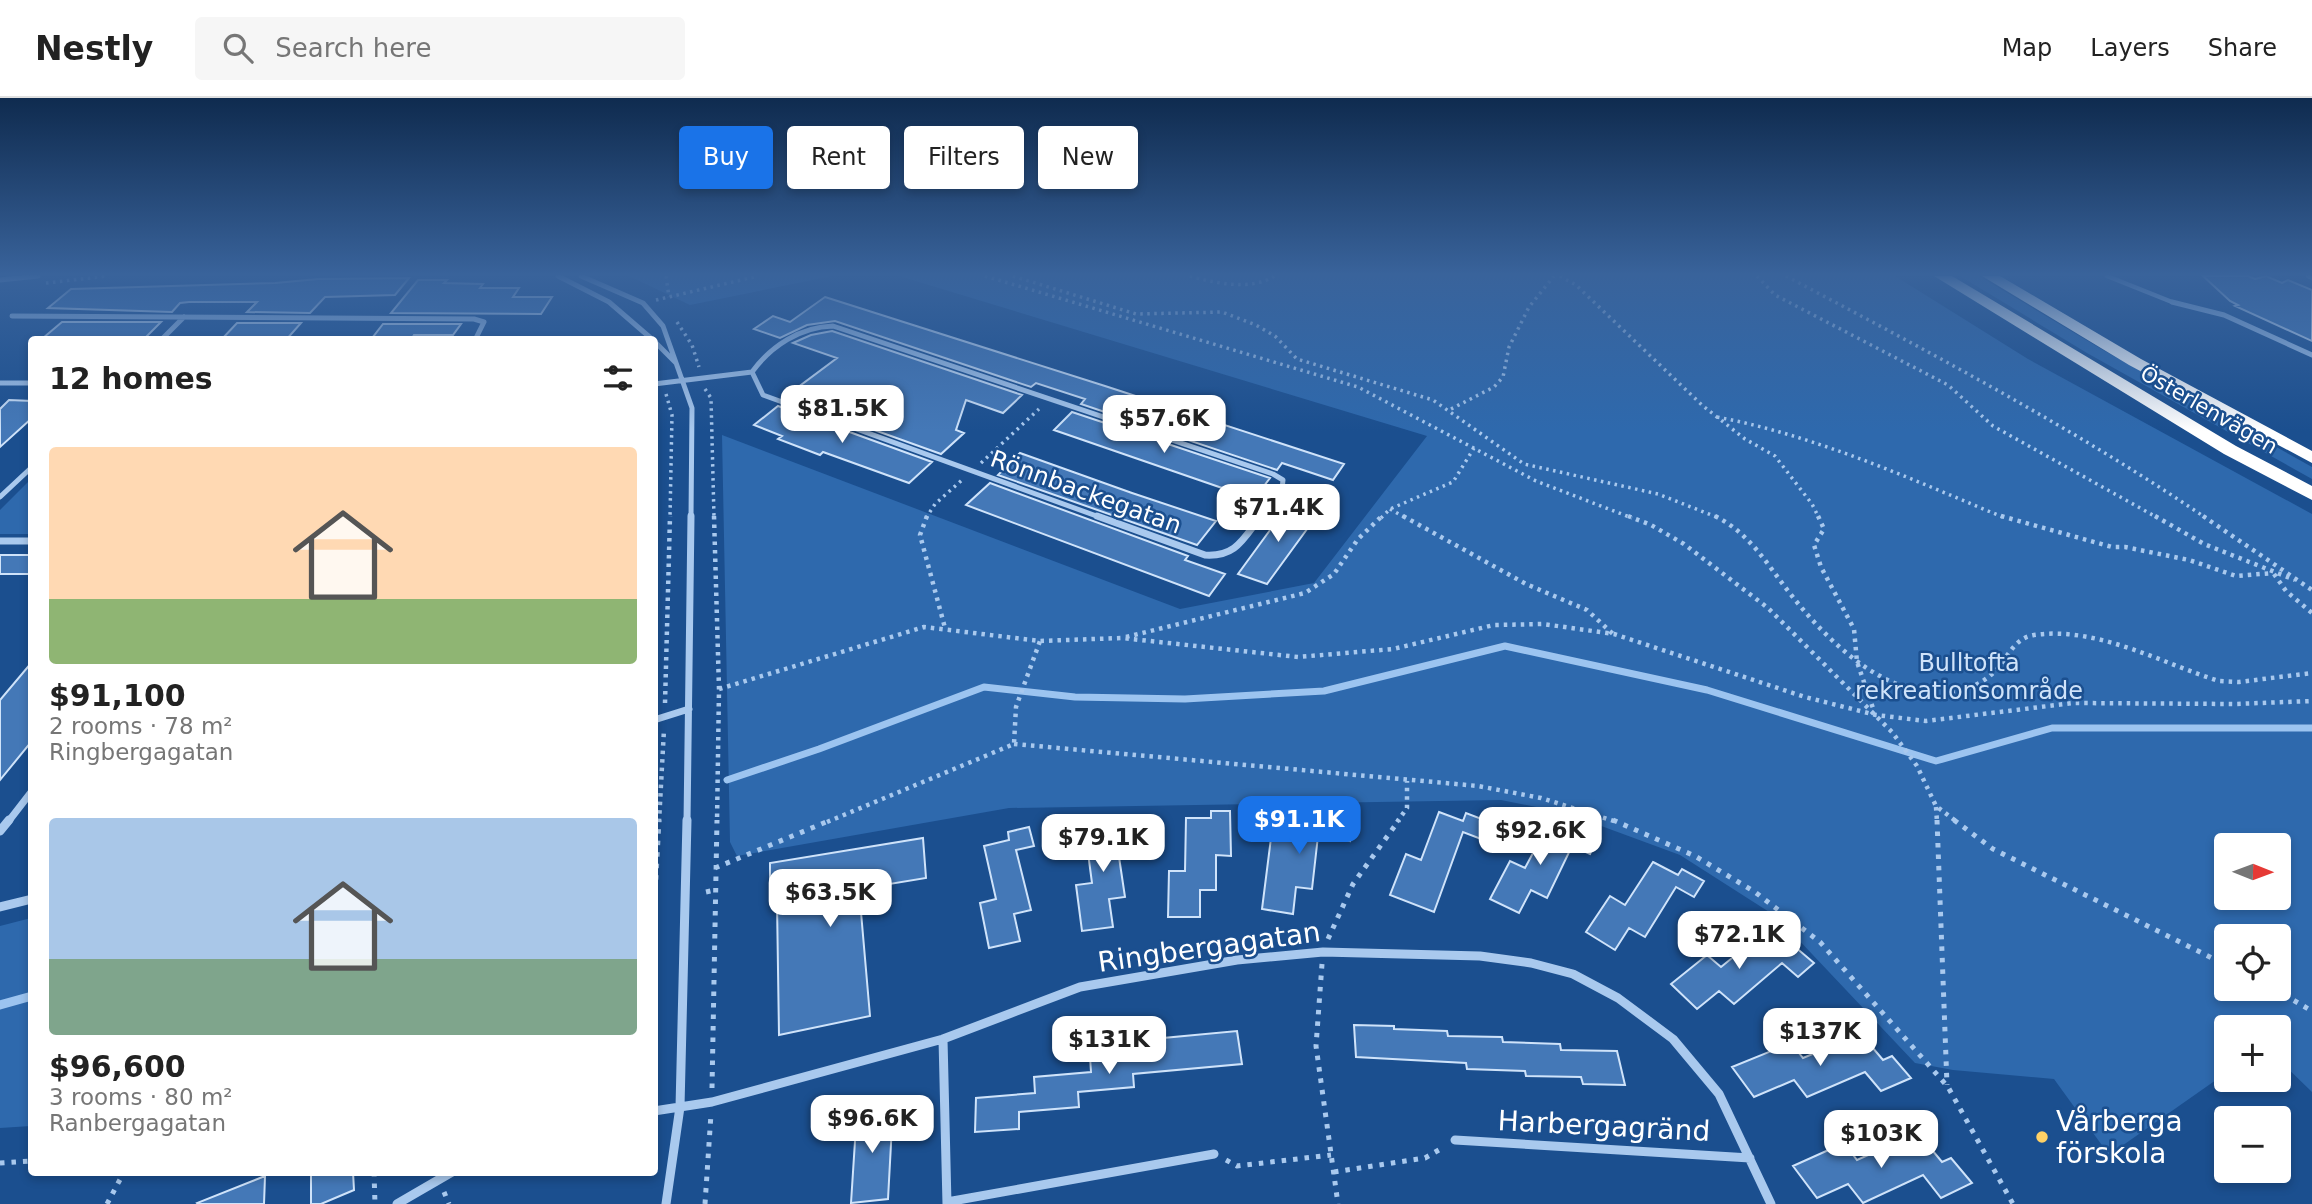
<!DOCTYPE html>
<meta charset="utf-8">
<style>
body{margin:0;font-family:"DejaVu Sans",sans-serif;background:#f6f6f6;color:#222;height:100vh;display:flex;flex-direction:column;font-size:26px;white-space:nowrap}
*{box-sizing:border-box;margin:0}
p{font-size:23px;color:#767676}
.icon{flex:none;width:38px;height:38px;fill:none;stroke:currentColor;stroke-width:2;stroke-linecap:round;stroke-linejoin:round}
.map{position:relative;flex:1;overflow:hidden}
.details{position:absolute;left:28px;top:238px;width:630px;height:840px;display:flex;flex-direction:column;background:#fff;border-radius:7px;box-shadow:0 4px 10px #0003}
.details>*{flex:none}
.hud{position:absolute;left:679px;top:28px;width:665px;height:63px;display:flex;gap:14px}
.needle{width:46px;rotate:91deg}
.buttons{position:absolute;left:2214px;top:735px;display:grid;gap:14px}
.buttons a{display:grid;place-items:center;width:77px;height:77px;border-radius:7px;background:#fff;box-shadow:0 4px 10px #0003;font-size:35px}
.price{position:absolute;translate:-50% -60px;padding:0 16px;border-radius:14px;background:#fff;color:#222;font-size:23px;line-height:46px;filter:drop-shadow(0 2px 4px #0008)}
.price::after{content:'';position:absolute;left:50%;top:42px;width:21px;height:16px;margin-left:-10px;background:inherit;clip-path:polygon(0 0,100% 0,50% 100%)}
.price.on{background:#1a73e8;color:#fff}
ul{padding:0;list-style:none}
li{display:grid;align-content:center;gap:14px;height:371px;padding:0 21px}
li span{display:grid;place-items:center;height:217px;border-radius:7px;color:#555}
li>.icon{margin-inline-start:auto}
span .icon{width:126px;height:126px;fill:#fffc;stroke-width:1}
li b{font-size:30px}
h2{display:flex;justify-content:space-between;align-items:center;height:84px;padding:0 21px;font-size:30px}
.tag{padding:0 24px;border-radius:7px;background:#fff;box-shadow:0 4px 10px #0003;font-size:24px;line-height:63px}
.tag.on{background:#1a73e8;color:#fff}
header{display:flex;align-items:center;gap:42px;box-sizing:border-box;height:98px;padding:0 35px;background:#fff;border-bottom:2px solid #e0e0e0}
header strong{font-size:33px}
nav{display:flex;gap:38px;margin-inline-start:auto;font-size:24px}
.search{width:490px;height:63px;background:#f6f6f6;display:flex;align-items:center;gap:18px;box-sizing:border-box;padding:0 24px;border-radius:7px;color:#767676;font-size:26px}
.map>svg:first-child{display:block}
.green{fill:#2e69ad;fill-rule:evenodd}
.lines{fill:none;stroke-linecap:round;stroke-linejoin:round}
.stream-far1{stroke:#9cc4f0;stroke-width:7}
.stream{stroke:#9cc4f0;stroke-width:9}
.building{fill:#4478b7;stroke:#cfe3fa;stroke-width:2}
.path-far2{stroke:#a9c9ee;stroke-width:3.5;stroke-dasharray:2.5 4.5;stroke-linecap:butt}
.path-far1{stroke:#a9c9ee;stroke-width:4.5;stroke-dasharray:3.5 5;stroke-linecap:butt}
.path{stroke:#a9c9ee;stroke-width:5;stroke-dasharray:4.5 7;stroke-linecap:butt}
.lane{stroke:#a9c9ee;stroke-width:4.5}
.street-far2{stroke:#a9c9ee;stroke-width:5}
.street-far1{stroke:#a9c9ee;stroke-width:7}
.street{stroke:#a9c9ee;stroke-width:9}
.highway{fill:#fff;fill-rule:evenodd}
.poi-dot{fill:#ffd166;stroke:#1b4f8f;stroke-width:2.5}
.labels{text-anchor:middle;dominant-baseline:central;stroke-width:5;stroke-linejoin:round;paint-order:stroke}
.far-street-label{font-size:21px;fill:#fff;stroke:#1b4f8f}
.street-label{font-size:24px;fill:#fff;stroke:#1b4f8f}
.park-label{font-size:24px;fill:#cfe3fa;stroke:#1b4f8f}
.near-street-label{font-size:28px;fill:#fff;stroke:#1b4f8f}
.near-poi-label{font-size:28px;fill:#fff;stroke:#1b4f8f;text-anchor:start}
</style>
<header>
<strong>Nestly</strong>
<div class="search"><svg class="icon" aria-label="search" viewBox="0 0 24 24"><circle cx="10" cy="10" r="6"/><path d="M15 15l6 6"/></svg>Search here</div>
<nav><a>Map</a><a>Layers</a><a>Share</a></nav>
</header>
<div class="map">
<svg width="2312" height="1106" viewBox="0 0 2312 1106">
<rect width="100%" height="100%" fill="#1b4f8f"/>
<path class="green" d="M629 178H832L690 207Z
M899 178H1895L2028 261 2312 416V994L2279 962 2278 929H2226V975L2109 1057 2054 981 1953 972 1915 965 1777 819 1680 757 1566 715 1501 702 1009 710 737 758 730 744 722 337 1180 511 1314 485 1427 338ZM2226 747H2278V800H2226ZM2226 838H2278V891H2226Z
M1960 178H1979L2103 252 2312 369V381L2087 255Z
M31 381V436H0V412Z
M31 820V1028L0 1030V828Z"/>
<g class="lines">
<path class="stream-far1" d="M727 682 819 651 984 589 1075 599 1185 601 1324 593 1505 548 1707 592 1936 663 2052 630H2312"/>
<path class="stream" d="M0 907 32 898"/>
</g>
<path class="building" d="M2203 178H2248L2255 181 2266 178 2282 185 2288 182 2312 192V243L2235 208 2238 207 2230 203Z
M409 180 395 197 325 199 310 215 247 214 257 204H189L180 205 172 214 48 210 71 191 275 185 318 181Z
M418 182H447L444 185 483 186 480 190H519L513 199H552L541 216 391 215Z
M825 199 1105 288 1344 366 1333 382 1282 365 1277 372 1081 306 1085 301 1036 285 1031 289 835 223 807 227 780 240 754 231 773 218 790 224Z
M62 224H161L143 242 43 240Z
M237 225H301L286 242H221Z
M383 226H461L453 237H414L411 242 373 239Z
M832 233 1022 297 1003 315 966 302 956 332 964 335 941 356 788 301 800 291 797 290 837 260 793 245 811 237Z
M9 302 32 303V320L0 349V311Z
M778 308 932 364 909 385 823 354 820 357 778 341 782 338 754 327Z
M1072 314 1270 380 1254 401 1054 332Z
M1020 355 1132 395 1216 423 1197 447 998 377Z
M990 385 1188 458 1185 462 1225 476 1209 498 966 407Z
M1289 406 1318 416 1267 486 1238 476Z
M0 457H32V476H0Z
M32 564V643L0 682V602Z
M1316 712 1352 717 1350 743 1318 738 1312 791 1296 789 1293 816 1262 811 1272 732 1288 734 1290 716 1315 720Z
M1211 713H1230L1231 758 1216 757V792H1200V819H1168L1169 773H1185L1186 720H1211Z
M1439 714 1463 723 1466 715 1487 723 1481 741 1463 734 1434 814 1390 797 1406 756 1421 762Z
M1130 718 1133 737 1116 739 1125 799 1109 801 1113 829 1082 833 1076 787 1092 785 1085 732 1110 728 1109 720Z
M1549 725 1573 737 1577 730 1598 739 1590 756 1572 748 1547 800 1531 792 1519 815 1490 801 1510 763 1525 770Z
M1029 729 1034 748 1016 752 1031 812 1014 816 1020 843 989 850 980 805 996 801 984 748 1009 742 1008 734Z
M923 740 926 780 859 791 870 918 779 937 777 805 770 806V765Z
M1653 764 1678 777 1682 771 1704 783 1694 799 1676 789 1645 839 1629 830 1615 852 1586 834 1610 798 1625 807Z
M1764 834 1787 853 1794 848 1814 865 1798 879 1782 865 1734 906 1719 893 1697 911 1671 886 1707 857 1721 869Z
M1354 927 1394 928V931L1447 933 1448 938 1502 939 1503 944 1560 946 1561 952 1617 953 1625 987 1583 986 1581 979 1526 978 1525 973 1467 971 1466 965 1356 959Z
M1237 933 1242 966 1133 976 1134 989 1078 994 1079 1009 1019 1014V1031L975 1034 976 1000 1035 995 1034 979 1091 974 1090 959 1143 955 1142 942Z
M1861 936 1883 962 1892 958 1911 980 1881 993 1865 974 1807 999 1794 982 1754 999 1732 969 1791 945 1803 960Z
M893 1009 888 1101 851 1105 857 1012Z
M1918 1035 1942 1064 1951 1060 1972 1085 1941 1100 1923 1077 1863 1105 1848 1086 1817 1100 1793 1068 1844 1045 1857 1062Z
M311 1074H353L354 1092 321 1106H311Z
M265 1078 264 1106H198L197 1105Z"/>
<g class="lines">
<path class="path-far2" d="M666 178 669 199
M985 178 1358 289 1536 383 1632 420
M1013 178 1136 216 1222 214 1256 227 1275 238 1297 261 1433 302 1524 366 1658 396 1719 420
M1190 178C1214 185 1252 193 1274 178
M1560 178 1576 187 1703 308 1745 341 1775 358 1812 406 1819 420
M1757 178 1775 197 1948 287 1993 328 2158 420
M1786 178C1929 254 2072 329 2206 420
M46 185 107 178
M656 202 758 178
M677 224 692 247 699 269
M705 291 711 300 714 420
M666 296 672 317 670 420
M1451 311 1494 289 1503 279 1509 249 1529 209 1554 178
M1717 319C1817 338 1911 381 2005 420
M981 365 1039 311
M1390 411 1406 420
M926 420 935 406 962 382
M1381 420 1390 411 1453 384 1474 350"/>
<path class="path-far1" d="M714 418 719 591 717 724
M927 418 920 437 945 530
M1403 418 1526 486 1587 512 1613 536
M1628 418 1651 427 1684 446 1768 510 1892 634 1917 668 1936 708 1957 724
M1715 418C1751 436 1768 468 1792 498 1819 532 1856 570 1897 586 1927 598 1968 599 1993 575 2007 562 2013 540 2034 537 2097 528 2161 565 2219 583L2239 584 2312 575
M1818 418 1824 431 1814 447 1821 469 1854 531 1857 564 1874 613
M2001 418 2112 449H2125L2189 462 2236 478 2273 475
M2155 418 2204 446 2295 482
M2203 418 2312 492
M2274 476 2286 493 2312 515
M1126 539 1305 495 1334 476 1358 441 1382 418
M719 591 924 529 1040 543 1122 540 1298 559 1393 551 1494 527 1543 526 1614 536 1805 599 1876 617 1926 623 2073 605 2235 606 2312 603
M665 605 670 418
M1014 646 1478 688 1541 700 1617 724
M1936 709 1937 724
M659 724 664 631
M827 724 1014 646 1016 609 1040 543
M1397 724 1407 710V683"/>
<path class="path" d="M1613 722 1695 758 1755 794 1820 844 1948 989 2013 1106
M1937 722 1947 987
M1954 722 1993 751 2226 867
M715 770 831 722
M706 794 715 792
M654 816 659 722
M1328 841 1353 786 1399 722
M1322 866 1316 948 1338 1106
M2274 891 2312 913
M712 990 717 722
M1226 1062 1237 1068 1331 1057
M0 1065 32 1063
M374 1074 375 1106
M1334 1074 1425 1060 1444 1049
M444 1094 449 1106
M107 1106 124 1074
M705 1106 711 1016"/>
<path class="lane" d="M2107 178 2172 204
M2308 178 2312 180"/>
<path class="street-far2" d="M558 178 609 204 653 242
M581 178 643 205 663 228 692 310 691 420
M0 182 38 178
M2172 204 2224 217 2312 257
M12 218 474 221 484 224 475 242
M161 242 184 219
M654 243 676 265
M752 274 763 297 1102 420
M752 274C771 248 800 229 833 228L1273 376 1283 382 1282 391 1259 420
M0 285H32
M654 286 752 274
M0 399 32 369"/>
<path class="street-far1" d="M1097 418 1205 457C1236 459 1243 441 1261 418
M0 443H32
M654 622 689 611
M8 724 32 693
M687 724 691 418"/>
<path class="street" d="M0 733 9 722
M0 809 32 801
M943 941 947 1106
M654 1013 712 1004 943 941 1080 889 1237 862 1323 854 1480 858 1531 865 1573 876 1618 900 1673 941 1719 996 1771 1106
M1455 1042 1750 1060
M947 1104 1214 1056
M397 1106 452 1074
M666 1106 680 1009 687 722"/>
<path class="highway" d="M1934 178H1952L2236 348 2312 388V402L2224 356Z
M1982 178H2000L2141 261 2312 353V365L2129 267Z"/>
</g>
<linearGradient id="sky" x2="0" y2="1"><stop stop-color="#0f2b4f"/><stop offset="0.53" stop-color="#39639b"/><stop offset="1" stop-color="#39639b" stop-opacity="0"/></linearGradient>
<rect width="2312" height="333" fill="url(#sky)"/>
<circle class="poi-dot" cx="2042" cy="1039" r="7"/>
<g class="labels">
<g class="far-street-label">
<text transform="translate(2209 312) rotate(30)">Österlenvägen</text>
</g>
<g class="street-label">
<text transform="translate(1086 394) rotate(20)">Rönnbackegatan</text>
</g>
<g class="park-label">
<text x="1969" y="565">Bulltofta<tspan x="1969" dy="28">rekreationsområde</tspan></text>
</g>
<g class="near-street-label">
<text transform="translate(1209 849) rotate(-8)">Ringbergagatan</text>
<text transform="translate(1604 1028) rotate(3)">Harbergagränd</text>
</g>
<g class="near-poi-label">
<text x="2056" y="1023">Vårberga<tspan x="2056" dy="32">förskola</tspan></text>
</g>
</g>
</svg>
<div class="buttons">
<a><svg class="needle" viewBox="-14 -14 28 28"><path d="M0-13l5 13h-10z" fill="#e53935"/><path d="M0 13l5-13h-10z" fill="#767676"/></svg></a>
<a><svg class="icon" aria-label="locate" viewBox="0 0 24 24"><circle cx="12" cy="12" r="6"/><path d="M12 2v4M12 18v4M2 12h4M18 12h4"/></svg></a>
<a>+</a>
<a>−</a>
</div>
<b class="price" style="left:842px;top:347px">$81.5K</b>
<b class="price" style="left:1164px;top:357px">$57.6K</b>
<b class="price" style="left:1278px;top:446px">$71.4K</b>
<b class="price on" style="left:1299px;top:758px">$91.1K</b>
<b class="price" style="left:1540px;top:769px">$92.6K</b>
<b class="price" style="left:1103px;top:776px">$79.1K</b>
<b class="price" style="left:830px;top:831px">$63.5K</b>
<b class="price" style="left:1739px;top:873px">$72.1K</b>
<b class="price" style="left:1820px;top:970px">$137K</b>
<b class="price" style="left:1109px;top:978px">$131K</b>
<b class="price" style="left:872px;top:1057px">$96.6K</b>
<b class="price" style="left:1881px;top:1072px">$103K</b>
<div class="hud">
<a class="tag on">Buy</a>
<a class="tag">Rent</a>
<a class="tag">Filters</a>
<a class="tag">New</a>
</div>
<section class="details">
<h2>12 homes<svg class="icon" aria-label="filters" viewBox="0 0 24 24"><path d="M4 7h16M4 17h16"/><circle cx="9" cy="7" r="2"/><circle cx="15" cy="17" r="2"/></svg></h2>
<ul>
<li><span style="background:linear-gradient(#ffd9b3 70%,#8fb573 0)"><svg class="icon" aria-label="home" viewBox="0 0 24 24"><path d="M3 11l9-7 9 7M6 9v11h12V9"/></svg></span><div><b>$91,100</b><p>2 rooms · 78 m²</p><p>Ringbergagatan</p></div></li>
<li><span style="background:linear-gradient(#a9c7e8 65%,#7fa58c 0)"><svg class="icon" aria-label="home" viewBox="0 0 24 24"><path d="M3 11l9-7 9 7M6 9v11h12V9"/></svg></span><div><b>$96,600</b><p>3 rooms · 80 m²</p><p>Ranbergagatan</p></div></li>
</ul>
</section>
</div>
